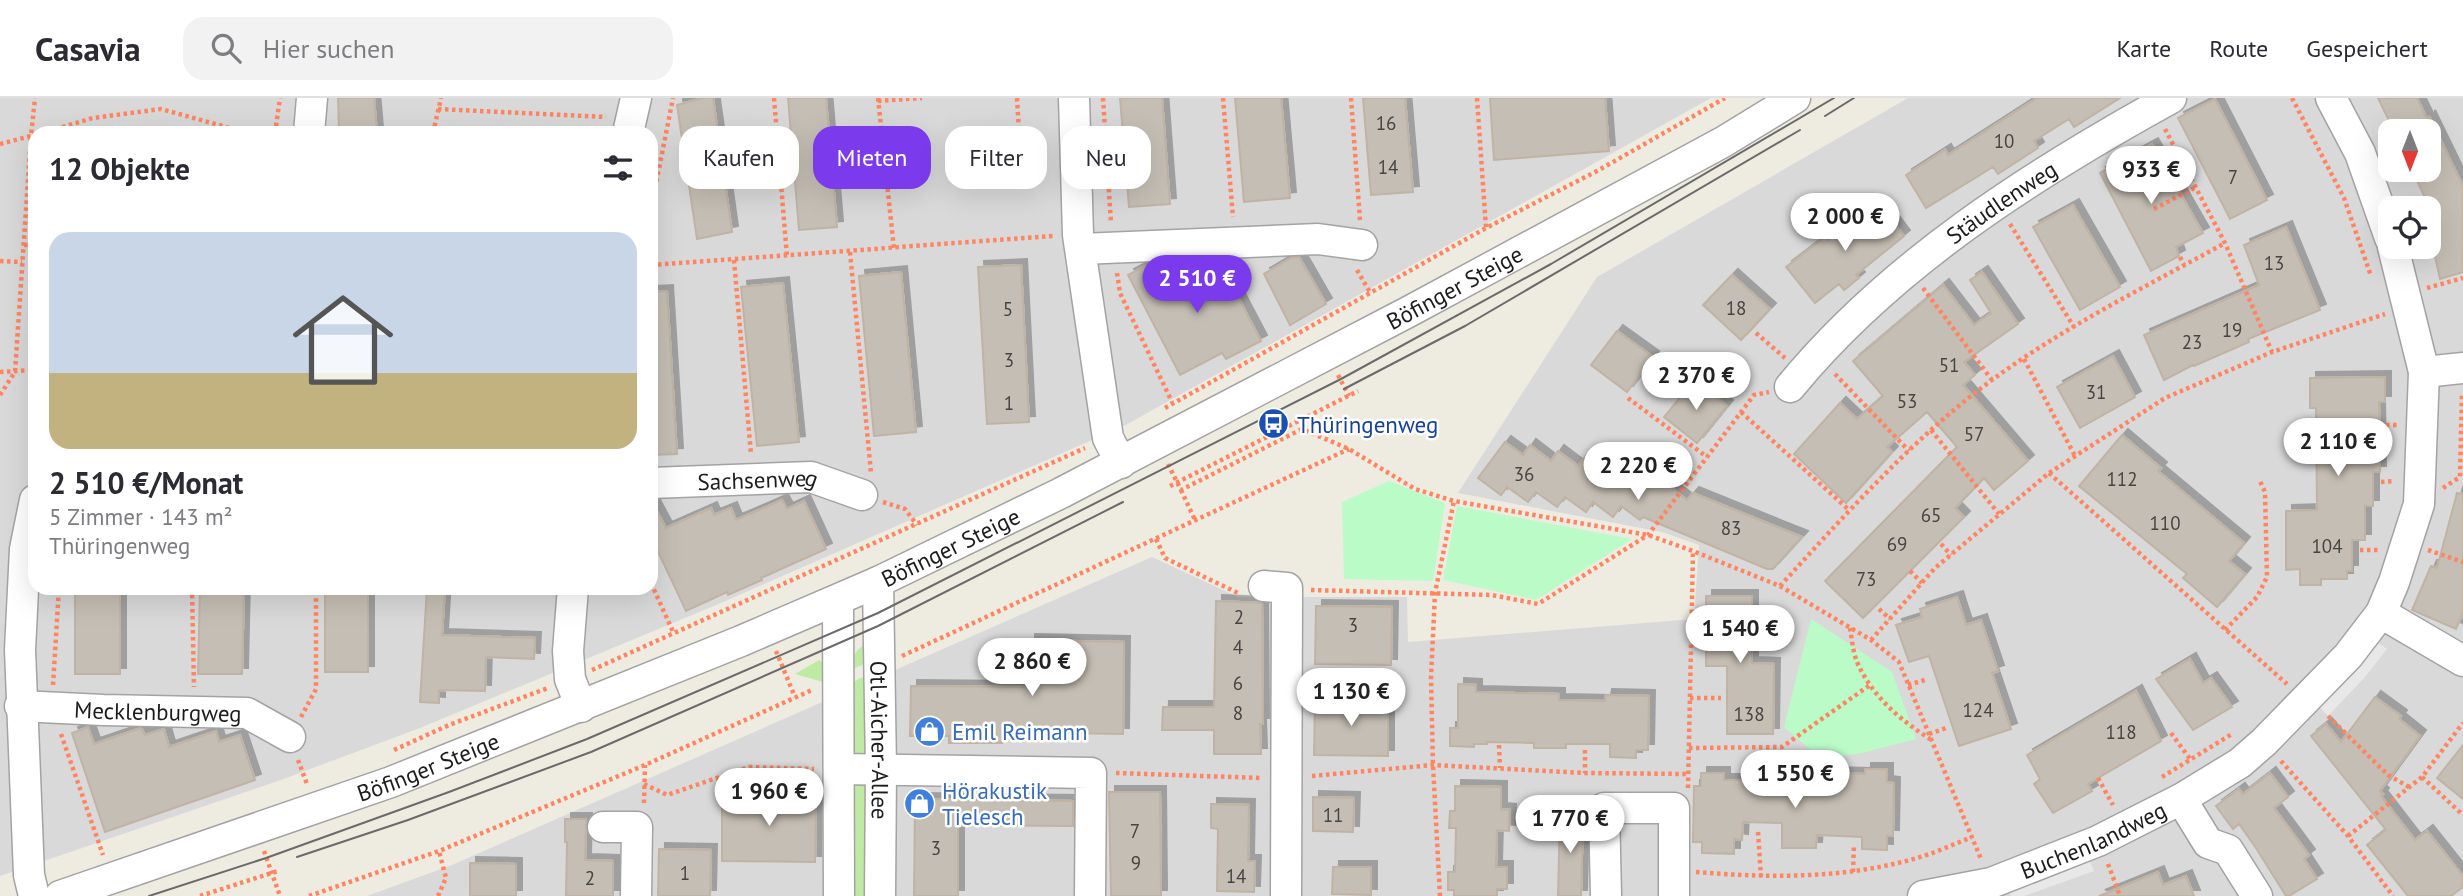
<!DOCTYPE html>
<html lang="de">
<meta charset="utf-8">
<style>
body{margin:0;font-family:"PT Sans",sans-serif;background:#f2f2f3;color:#2b2b33;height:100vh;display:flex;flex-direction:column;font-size:26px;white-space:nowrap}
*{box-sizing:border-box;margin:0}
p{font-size:23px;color:#7c7c81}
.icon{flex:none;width:38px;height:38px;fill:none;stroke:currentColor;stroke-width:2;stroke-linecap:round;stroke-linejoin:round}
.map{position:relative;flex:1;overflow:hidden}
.details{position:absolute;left:28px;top:28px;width:630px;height:469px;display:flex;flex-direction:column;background:#fff;border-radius:21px;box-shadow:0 7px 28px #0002}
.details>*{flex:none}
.banner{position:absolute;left:679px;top:28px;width:665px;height:63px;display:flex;gap:14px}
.needle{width:46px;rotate:180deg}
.controls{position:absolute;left:2378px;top:21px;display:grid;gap:14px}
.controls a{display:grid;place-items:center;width:63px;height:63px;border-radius:14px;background:#fff;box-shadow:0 7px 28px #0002;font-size:35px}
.price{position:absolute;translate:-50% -60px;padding:0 16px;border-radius:24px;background:#fff;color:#222;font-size:23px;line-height:46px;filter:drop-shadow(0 2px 4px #0008)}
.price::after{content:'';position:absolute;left:50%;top:42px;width:21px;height:16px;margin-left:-10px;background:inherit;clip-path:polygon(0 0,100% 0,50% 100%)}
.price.active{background:#7c3aed;color:#fff}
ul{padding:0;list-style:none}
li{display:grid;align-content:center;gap:14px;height:371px;padding:0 21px}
li span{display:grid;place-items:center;height:217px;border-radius:21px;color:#555}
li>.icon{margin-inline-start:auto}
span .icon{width:126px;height:126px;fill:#fffc;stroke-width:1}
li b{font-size:30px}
h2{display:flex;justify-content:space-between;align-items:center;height:84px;padding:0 21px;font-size:30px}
.tag{padding:0 24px;border-radius:21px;background:#fff;box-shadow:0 7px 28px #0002;font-size:24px;line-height:63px}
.tag.active{background:#7c3aed;color:#fff}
header{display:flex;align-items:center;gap:42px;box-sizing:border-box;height:98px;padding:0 35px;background:#fff;border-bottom:2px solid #e1e1e2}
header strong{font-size:33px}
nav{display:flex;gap:38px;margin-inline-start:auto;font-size:24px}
.search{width:490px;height:63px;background:#f2f2f3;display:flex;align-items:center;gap:18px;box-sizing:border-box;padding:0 24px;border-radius:21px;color:#7c7c81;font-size:26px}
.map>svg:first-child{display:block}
.residential{fill:#dad9d9;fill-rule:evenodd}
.grass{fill:#beeaa4}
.park{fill:#bbfbc8}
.parking{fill:#e8e8e8}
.building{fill:#c5beb4;stroke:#c0b3a3;stroke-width:2;filter:url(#shadow)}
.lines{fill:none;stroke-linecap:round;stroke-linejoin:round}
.minor-casing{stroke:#a3a3a3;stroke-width:33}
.path{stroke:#fe8562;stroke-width:4.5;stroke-dasharray:3.5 3.5;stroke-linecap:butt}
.minor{stroke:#fff;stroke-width:30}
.tram{stroke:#6a6a6a;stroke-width:2}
.labels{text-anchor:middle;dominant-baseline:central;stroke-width:5;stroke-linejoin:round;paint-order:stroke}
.number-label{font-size:19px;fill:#464442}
.street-label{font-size:23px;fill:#1c1c1c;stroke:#fff}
.transit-label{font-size:23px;fill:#164399;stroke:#fff;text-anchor:start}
.shop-label{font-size:23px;fill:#366cbe;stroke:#fff;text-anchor:start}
</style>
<header>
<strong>Casavia</strong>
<div class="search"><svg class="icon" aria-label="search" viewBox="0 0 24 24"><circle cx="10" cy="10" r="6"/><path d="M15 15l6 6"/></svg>Hier suchen</div>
<nav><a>Karte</a><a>Route</a><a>Gespeichert</a></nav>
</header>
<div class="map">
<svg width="2463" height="798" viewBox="0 0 2463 798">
<defs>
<filter id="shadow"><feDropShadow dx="6" dy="-6" stdDeviation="0" flood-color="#0004"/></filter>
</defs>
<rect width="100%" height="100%" fill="#eeebe1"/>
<path class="residential" d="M0 0H1711L1124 328 721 505 420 630 278 683 0 778ZM35 35H651V490H35Z
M1908 0H2463V798H367L452 767 1152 459 1238 499H1407L1408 544 1694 521 1699 447 1662 434 1458 395 1597 179ZM2390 33H2429V72H2390ZM2390 110H2429V149H2390Z"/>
<path class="grass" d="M872 543 875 562 852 571C853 554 857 550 872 543Z
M819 562 830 569V582L823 584 795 576Z
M875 573 874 661H852L851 585Z
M851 685 874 686 872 798H849Z"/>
<path class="park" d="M1389 383 1445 405 1433 483 1344 481 1342 404Z
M1457 408 1632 441 1536 502 1443 482Z
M1811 521 1892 574 1916 641 1862 655 1821 661 1784 629Z"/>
<path class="parking" d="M2365 536 2387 551 2364 580 2328 618 2309 598Z
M2084 749 2094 773 2024 798H2011L2004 780Z"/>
<path class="building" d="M338 0H374L377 35H339Z
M703 0H713L732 134 697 141 677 7Z
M788 0H826L837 129 799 132Z
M1120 0H1162L1170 106 1129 109Z
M1235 0H1281L1290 100 1244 104Z
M1363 0H1405L1413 94 1371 97Z
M1490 0H1605L1609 53 1494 62Z
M2037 0H2120L2074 29 2069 21 2034 43 2038 50 1998 76 1993 69 1926 110 1906 77 1945 52 1948 57Z
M2378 0H2417L2429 25V18L2463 88V174L2440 181 2429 131V108L2412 72H2429V33H2394Z
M2215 1 2267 102 2230 121 2178 20Z
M2152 46 2203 135 2176 149 2179 158 2151 173 2100 75Z
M1878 104 1904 138 1856 177 1859 180 1844 192 1839 186 1815 205 1786 169 1825 139 1828 142Z
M2073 107 2120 189 2080 212 2033 129Z
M2286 129 2320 212 2248 241 2249 244 2194 268 2193 267 2164 282 2144 237 2259 187 2244 147Z
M1299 159 1326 206 1290 227 1264 176 1291 160Z
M1212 163H1219L1261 243 1226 261 1222 255 1180 277 1128 177 1145 168 1157 191Z
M1021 167 1029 324 987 326 978 169Z
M901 174 916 334 874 338 859 178Z
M1982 174 2018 226 1964 264 1975 277 1963 287 2028 363 1994 392 1984 380 1955 410 1964 419 1863 520 1825 483 1957 349 1927 314 1887 349 1892 354 1846 405 1794 356 1840 305 1857 321 1883 298 1853 263 1943 187 1974 227 1991 215 1970 182Z
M1732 177 1770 211 1741 242 1703 207Z
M783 185 799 344 757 348 741 189Z
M667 193 677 356 651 357V194Z
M1617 233 1653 259 1627 294 1591 267Z
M2113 258 2135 299 2080 330 2057 289Z
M2385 279V304H2379L2380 374H2373V408H2365V442H2352V473H2347V481H2321V487H2300V471L2286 472V413L2317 412 2316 310H2310V280Z
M1694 282 1727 308 1697 345 1664 319Z
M2122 337 2161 370 2158 373 2244 445 2229 463 2245 476 2217 509 2183 480 2187 476 2079 388Z
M1505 344 1523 357 1530 347 1551 363 1558 353 1578 368 1586 358 1607 374 1614 364 1636 380 1644 369 1687 402 1693 395 1802 439 1773 471H1767L1643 419 1640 422 1621 408 1613 419 1593 404 1586 414 1565 399 1557 409 1536 394 1528 404 1507 389 1501 397 1478 380Z
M2457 395 2463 396V515L2456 531 2412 512 2431 468 2437 470Z
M651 402 666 430 711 410 714 417 731 410 736 422 782 402 787 411 804 403 826 451 761 480 762 482 728 497 727 494 686 513 651 439Z
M75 490H120V576H75Z
M200 490H244L242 576H198Z
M325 490H368V574H325Z
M427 490H445L442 537 535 540 534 561 486 559 485 593 439 592V605L420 604Z
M1706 498H1752V565L1774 566 1773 636H1727V568H1706Z
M1957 499 1966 527 1981 522 1998 573 1992 575 2011 631 1959 648 1929 558 1909 564 1896 527 1922 519 1920 511Z
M1216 503 1262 505 1263 626H1260L1261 656H1214V632H1162L1163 609H1214Z
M1316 508 1392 509 1391 567 1315 566Z
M1029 542 1124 544 1123 636 1002 634V645H949V638H910L911 588 1029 589Z
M2190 561 2203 585 2211 580 2232 609 2193 632 2156 581Z
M1458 586 1476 587V594L1559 596V602L1605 603 1606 597 1649 598 1648 652H1636V660L1610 659V646H1566V650H1534V645L1487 644V646H1474V649L1450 648V630H1458Z
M2136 593 2161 643 2088 686 2092 693 2053 715 2034 686 2040 681 2027 657Z
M2375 599 2401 618 2399 621 2420 638 2380 693 2383 696 2381 698 2415 742 2427 733 2463 778V789L2451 798H2408L2367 747 2386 732 2311 638 2326 626 2341 644Z
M1315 603H1388V658L1314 657Z
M88 629 94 646 141 630 145 637 164 631 169 649 216 633 219 644 240 637 255 682 105 734 72 635Z
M2463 647V701L2437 680Z
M1865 671H1887V684L1894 685 1893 738H1887V752L1862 751V739L1817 737 1816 750H1782V725L1743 724 1742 742 1734 741V756L1702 755V744H1693L1694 688H1701V675H1724V682H1763V686H1803L1804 680H1827V675L1865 676Z
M2270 675 2288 699 2274 710 2309 757 2304 761 2317 781 2289 798H2286L2256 750 2239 726 2233 731 2216 708 2239 691 2243 696Z
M1455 688 1501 689V711L1510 712 1509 733 1497 732 1496 769H1507V791H1497V798H1454V792H1448V774H1455L1456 730H1449L1450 713H1455Z
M1109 694H1160L1161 798H1111Z
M722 697 816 698 815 764 722 763Z
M1313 699 1354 700 1353 734 1313 733Z
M915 701 1073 703V728L958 727V798H914Z
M1211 706 1249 707 1248 763H1255L1254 794 1217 793 1218 731 1211 730Z
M1560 716 1583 717 1581 798H1558Z
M565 721H586L585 762 613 763V798H566L567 744H565Z
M659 751 711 752 710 798H658Z
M470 765 516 766V798H470Z
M1333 769H1371V797L1332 796Z
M2158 774 2163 787 2186 778 2194 798H2099Z"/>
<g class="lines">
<defs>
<g id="minor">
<path d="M1074 0 1078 137 1108 340 1121 365"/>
<path d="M2331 0 2360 55 2390 140"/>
<path d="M309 35 312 0"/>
<path d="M628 35 636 0"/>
<path d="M1081 151 1318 141 1362 147"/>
<path d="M2424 274 2463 270"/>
<path id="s1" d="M1790 289C1891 166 2033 76 2171 0"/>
<path id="s2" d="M651 385 811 379 862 397"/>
<path id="s3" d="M878 484 881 671 880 798"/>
<path d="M1264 488 1287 490 1286 798"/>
<path d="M573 490 568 553 570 581 581 609"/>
<path d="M838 502 839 798"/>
<path d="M2381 515 2463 563"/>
<path id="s4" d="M20 608 103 612 247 615 290 639"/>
<path d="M840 671 1091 675 1090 798"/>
<path d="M2181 701 2208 745 2228 752 2257 798"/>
<path d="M603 729H637L636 798"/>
<path d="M34 798 29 777 20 552 25 451 35 402"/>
<path id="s5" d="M60 798 391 684 741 543 878 484 1061 395 1410 213 1723 44 1795 0"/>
<path d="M1606 798 1604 710H1674V798"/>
<path id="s6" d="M1923 798 1991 785 2098 743 2181 701 2240 665 2264 644 2348 558 2381 515 2394 484 2419 406 2424 274 2393 149"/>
</g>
</defs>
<use href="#minor" class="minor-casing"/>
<path class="path" d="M774 0 787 159
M878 0 894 151
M1017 0 1020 51
M1103 0 1111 125
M1223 0 1233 119
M1351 0 1360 122
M1477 0 1486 130
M2292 0 2344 100 2371 178
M878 3 922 0
M438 11 606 19
M2165 31 2225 145 2272 254
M42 35 93 20 161 11 248 35
M275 35 280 0
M433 35 441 0
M0 46 31 38 35 0
M883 54 902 50 915 34
M651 111 673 0
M2154 111 2196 89
M2010 126 2074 229
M24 147H35
M850 154 871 375
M2180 159 2184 167
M734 162 751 356
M0 163 22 164
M651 167 1053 138
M1357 172 1371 196
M1117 175 1120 195 1172 304
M1923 190 1992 282
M2427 190 2463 180
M1756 235 1785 260
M2024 261 2075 358
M0 274 35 272
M1835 276 1909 353
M1338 277 1349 298
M0 297 15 274 31 38 35 37
M1628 300 1707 359
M1165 310 1486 130 1599 72 1725 0
M1741 314 1849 412
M2386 327H2397
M1931 332 1999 416
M1168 366 1181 392 1302 331 1349 351 1415 391 1454 403 1648 437 1693 453 1780 488 1871 542 1899 564 1981 761
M2049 375 2287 586
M2381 384 2395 383
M1170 388 1358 293
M2443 390 2460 379 2462 296
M1181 392 1195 422
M883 404 905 411 917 427
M1156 441 1165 460 1240 496
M1941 446 1951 457
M2360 452H2379
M2428 452 2463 464
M1910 473 1922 485
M651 485 674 536
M1780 488C1846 416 1913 340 1992 282 2064 229 2147 188 2225 145
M192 490 194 589
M1311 492 1492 497 1538 506 1648 437 1754 297 1769 294
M1879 511 1890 521
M1850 530C1852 541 1853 554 1857 564 1872 598 1899 621 1930 641
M2225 532 2257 499 2267 479 2265 394 2259 381
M1691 541H1703
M1871 542 1935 470 2049 375 2165 300 2272 254 2385 216
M776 553 795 599
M902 558 1349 351
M592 572 1085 350
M53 587 59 490
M1908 587 1928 581
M1690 600H1721
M2328 618 2388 677 2409 689
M301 619 316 591V490
M2171 635 2190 661
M61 636 103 757
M1929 636 1946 630
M1499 647 1500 670
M1689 650 1782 649 1870 587
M394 652 449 627 548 590
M1585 652V675
M298 662 307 686
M2281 663 2348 738 2393 798
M1116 675 1261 680
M1312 678 1433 667 1585 675 1688 676
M2162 679 2232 636
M2422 679 2463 717
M2098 680 2113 707
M644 686 667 697 749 669 814 671
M1688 690 1693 453
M644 705 645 667
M1758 734 1761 779
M2348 738 2422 679 2463 625
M264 753 280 798
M2108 766 2120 798
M1696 774C1771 780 1844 781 1917 760 1935 755 1954 746 1972 739
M1853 774 1854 746
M200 798 278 773
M309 798 439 753 645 667 812 592
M438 798 446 780 439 753
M1440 798 1433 667 1431 580 1435 495 1454 403"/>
<use href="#minor" class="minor"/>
<path class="tram" d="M1825 18 1854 0
M1344 291 1465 228 1800 32
M297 759 408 722 591 654 878 528 1123 404
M149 798 266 760 449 694 587 641 878 515 1341 281 1551 166 1834 0"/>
</g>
<defs>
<symbol id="bus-disc" viewBox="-11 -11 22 22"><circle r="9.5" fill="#1a4fb4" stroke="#fff"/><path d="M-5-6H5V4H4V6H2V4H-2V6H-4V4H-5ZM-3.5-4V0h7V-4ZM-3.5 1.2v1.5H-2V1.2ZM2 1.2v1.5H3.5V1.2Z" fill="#fff"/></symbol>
<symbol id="shop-disc" viewBox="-11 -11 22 22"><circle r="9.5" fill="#3f7fe0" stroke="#fff"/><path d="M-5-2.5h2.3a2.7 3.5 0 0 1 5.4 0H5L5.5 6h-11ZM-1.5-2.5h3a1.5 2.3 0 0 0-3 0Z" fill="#fff"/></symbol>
</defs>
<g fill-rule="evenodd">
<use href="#bus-disc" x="1256" y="308" width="35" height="35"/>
<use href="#shop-disc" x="912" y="616" width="35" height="35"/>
<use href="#shop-disc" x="902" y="688" width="35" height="35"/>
</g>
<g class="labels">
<g class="number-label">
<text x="1386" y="25">16</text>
<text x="2004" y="43">10</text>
<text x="1388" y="69">14</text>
<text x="2233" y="79">7</text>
<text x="2274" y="165">13</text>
<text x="1736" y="210">18</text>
<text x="1008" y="211">5</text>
<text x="2232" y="232">19</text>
<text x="2192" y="244">23</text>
<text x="1009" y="262">3</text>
<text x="1949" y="267">51</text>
<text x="2096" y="294">31</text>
<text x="1907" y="303">53</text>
<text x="1009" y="305">1</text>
<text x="1974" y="336">57</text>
<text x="1524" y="376">36</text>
<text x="2122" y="381">112</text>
<text x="1931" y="417">65</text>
<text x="2165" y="425">110</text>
<text x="1731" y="430">83</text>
<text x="1897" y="446">69</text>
<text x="2327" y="448">104</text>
<text x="1866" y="481">73</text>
<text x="1239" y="519">2</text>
<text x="1353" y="527">3</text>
<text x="1238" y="549">4</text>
<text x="1238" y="585">6</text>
<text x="1978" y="612">124</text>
<text x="1238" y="615">8</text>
<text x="1749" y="616">138</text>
<text x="2121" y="634">118</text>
<text x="1333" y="717">11</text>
<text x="1135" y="733">7</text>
<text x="936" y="750">3</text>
<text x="1136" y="765">9</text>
<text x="685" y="775">1</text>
<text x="1236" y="778">14</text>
<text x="590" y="780">2</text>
</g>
<g class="street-label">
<text stroke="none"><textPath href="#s1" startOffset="282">Stäudlenweg</textPath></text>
<text stroke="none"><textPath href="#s5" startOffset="1524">Böfinger Steige</textPath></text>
<text stroke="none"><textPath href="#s2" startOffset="107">Sachsenweg</textPath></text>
<text stroke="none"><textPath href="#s5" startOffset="957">Böfinger Steige</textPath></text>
<text stroke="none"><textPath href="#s4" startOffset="138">Mecklenburgweg</textPath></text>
<text stroke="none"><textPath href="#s3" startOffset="158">Otl-Aicher-Allee</textPath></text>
<text stroke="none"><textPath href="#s5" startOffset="390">Böfinger Steige</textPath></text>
<text stroke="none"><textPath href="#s6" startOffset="180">Buchenlandweg</textPath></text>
</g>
<g class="transit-label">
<text x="1297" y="326">Thüringenweg</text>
</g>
<g class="shop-label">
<text x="952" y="633">Emil Reimann</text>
<text x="942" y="692">Hörakustik<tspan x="942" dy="26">Tielesch</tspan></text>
</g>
</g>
</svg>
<div class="controls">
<a><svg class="needle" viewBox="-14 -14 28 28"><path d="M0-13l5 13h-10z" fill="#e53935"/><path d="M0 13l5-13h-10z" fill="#7c7c81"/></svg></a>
<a><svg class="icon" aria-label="locate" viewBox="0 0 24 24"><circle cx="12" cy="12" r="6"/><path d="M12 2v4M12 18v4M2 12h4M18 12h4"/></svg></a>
</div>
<b class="price" style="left:2151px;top:108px">933 €</b>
<b class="price" style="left:1845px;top:155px">2 000 €</b>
<b class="price active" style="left:1197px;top:217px">2 510 €</b>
<b class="price" style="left:1696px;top:314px">2 370 €</b>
<b class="price" style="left:2338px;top:380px">2 110 €</b>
<b class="price" style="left:1638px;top:404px">2 220 €</b>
<b class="price" style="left:1740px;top:567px">1 540 €</b>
<b class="price" style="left:1032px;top:600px">2 860 €</b>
<b class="price" style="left:1351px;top:630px">1 130 €</b>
<b class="price" style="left:1795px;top:712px">1 550 €</b>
<b class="price" style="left:769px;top:730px">1 960 €</b>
<b class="price" style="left:1570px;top:757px">1 770 €</b>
<div class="banner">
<a class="tag">Kaufen</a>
<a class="tag active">Mieten</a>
<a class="tag">Filter</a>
<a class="tag">Neu</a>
</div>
<section class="details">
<h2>12 Objekte<svg class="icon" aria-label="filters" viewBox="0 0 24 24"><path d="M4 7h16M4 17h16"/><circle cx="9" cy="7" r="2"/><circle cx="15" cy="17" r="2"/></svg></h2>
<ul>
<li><span style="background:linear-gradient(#c9d6e8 65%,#c2b280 0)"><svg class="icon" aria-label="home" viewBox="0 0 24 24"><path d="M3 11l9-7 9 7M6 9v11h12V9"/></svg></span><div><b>2 510 €/Monat</b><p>5 Zimmer · 143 m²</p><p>Thüringenweg</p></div></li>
</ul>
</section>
</div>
